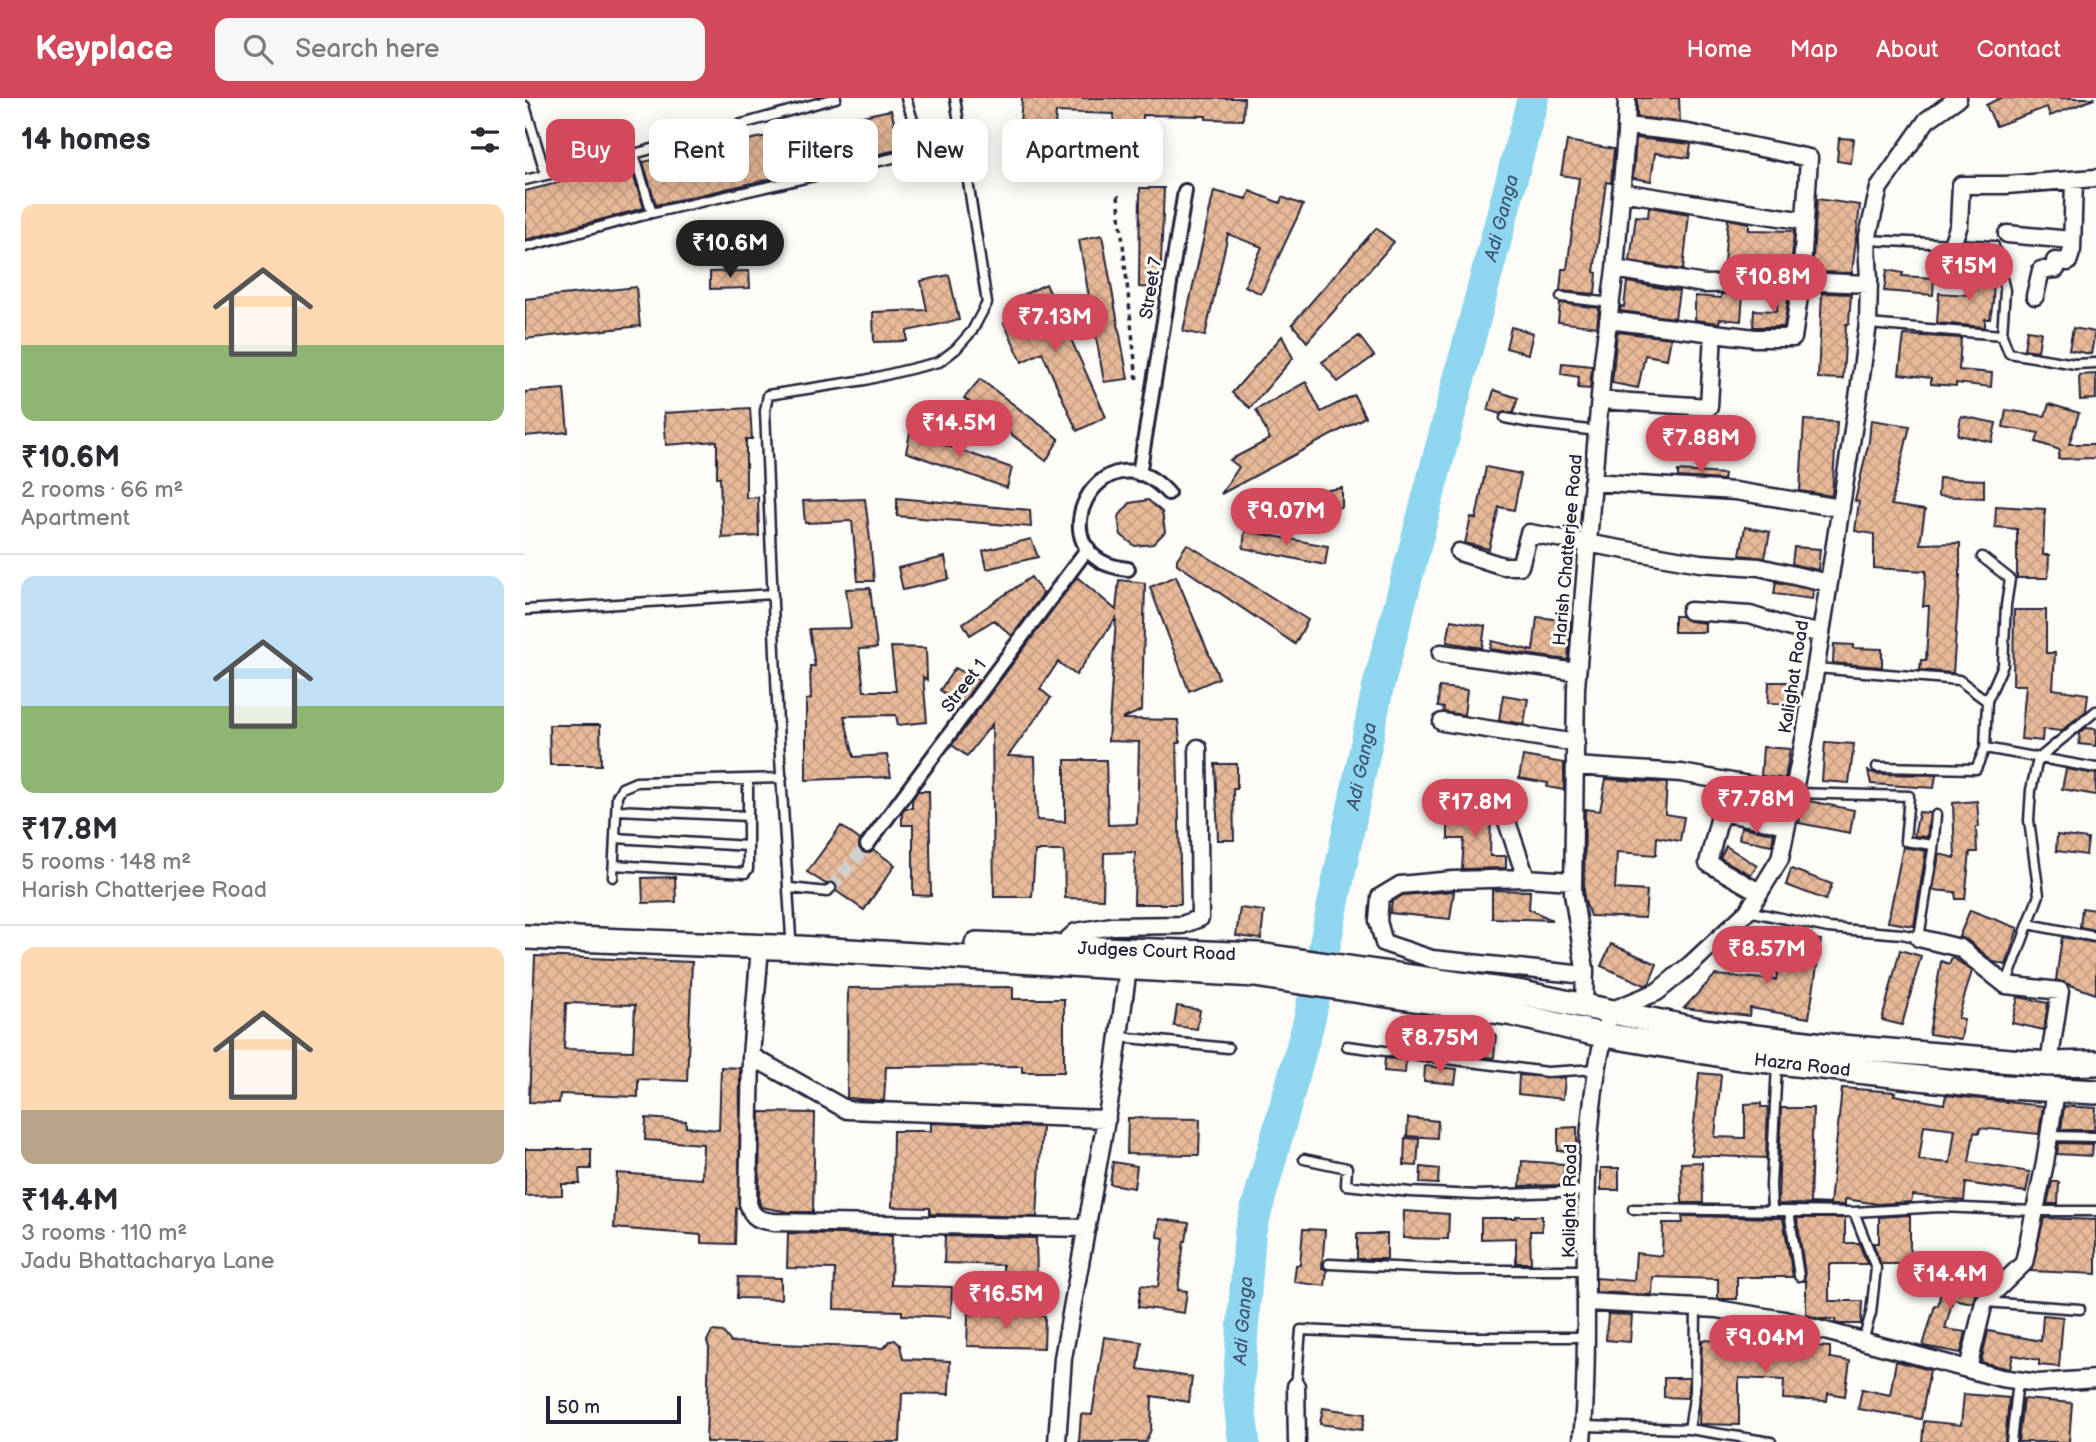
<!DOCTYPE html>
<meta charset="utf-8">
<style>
body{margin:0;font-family:"Balsamiq Sans",sans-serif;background:#f7f7f7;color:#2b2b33;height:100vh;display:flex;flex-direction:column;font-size:26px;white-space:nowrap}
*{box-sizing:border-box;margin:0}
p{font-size:23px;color:#7c7c81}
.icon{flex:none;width:38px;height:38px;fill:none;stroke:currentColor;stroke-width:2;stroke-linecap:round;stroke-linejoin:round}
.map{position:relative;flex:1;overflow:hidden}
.details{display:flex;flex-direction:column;background:#fff;width:525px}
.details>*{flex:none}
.hud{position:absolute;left:21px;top:21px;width:665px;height:63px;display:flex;gap:14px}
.scale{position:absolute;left:21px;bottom:18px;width:135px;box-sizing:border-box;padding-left:7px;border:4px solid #22223b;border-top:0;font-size:19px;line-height:24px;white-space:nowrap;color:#22223b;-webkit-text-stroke:5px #fdfcf7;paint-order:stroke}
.price{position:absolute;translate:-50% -60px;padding:0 16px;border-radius:24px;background:#d1495b;color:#fff;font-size:23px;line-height:46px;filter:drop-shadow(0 2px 4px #0008)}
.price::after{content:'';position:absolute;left:50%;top:42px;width:21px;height:16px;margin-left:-10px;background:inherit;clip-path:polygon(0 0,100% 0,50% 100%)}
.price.current{background:#222;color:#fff}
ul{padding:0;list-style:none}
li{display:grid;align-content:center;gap:14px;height:371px;padding:0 21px}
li+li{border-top:2px solid #e1e1e2}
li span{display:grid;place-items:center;height:217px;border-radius:14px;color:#555}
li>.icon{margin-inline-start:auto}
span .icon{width:126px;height:126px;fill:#fffc;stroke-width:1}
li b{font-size:30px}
h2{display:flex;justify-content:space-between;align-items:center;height:84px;padding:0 21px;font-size:30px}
.chip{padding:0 24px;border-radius:14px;background:#fff;box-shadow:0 4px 18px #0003;font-size:24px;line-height:63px}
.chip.current{background:#d1495b;color:#fff}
header{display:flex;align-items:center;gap:42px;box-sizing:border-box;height:98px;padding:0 35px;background:#d1495b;color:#fff}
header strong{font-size:33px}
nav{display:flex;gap:38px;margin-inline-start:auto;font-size:24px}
.search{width:490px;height:63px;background:#f7f7f7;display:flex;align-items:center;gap:18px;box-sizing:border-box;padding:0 24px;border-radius:14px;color:#7c7c81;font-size:26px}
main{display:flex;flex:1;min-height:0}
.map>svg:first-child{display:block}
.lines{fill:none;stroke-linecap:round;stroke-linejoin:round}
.river{stroke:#8ed6f0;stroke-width:32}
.building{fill:url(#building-cross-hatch);stroke:#22223b;stroke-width:2;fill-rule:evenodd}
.pedestrian-tunnel{stroke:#d1d0d1;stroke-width:12;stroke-dasharray:12 6;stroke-linecap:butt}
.service-casing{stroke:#22223b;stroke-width:13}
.pedestrian-casing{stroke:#22223b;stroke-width:18}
.minor-casing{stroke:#22223b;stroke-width:21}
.secondary-casing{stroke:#22223b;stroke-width:28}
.path{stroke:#22223b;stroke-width:3.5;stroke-dasharray:5 5;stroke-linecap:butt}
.service{stroke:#fdfcf7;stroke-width:8}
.pedestrian{stroke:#fdfcf7;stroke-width:12}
.minor{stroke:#fdfcf7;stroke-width:16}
.secondary{stroke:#fdfcf7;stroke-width:23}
.labels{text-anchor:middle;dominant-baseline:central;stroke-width:6;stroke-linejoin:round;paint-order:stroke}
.street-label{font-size:18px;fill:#22223b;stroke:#fdfcf7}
.water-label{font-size:19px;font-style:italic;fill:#425871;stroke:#fdfcf7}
</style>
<header>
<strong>Keyplace</strong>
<div class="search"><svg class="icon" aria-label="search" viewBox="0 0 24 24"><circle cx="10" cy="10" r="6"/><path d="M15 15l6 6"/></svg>Search here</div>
<nav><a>Home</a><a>Map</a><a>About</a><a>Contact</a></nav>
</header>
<main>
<section class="details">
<h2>14 homes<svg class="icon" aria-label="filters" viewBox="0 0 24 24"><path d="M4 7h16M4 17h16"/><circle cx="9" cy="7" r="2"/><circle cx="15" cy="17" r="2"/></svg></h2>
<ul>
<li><span style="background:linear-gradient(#ffd9b3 65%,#8fb573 0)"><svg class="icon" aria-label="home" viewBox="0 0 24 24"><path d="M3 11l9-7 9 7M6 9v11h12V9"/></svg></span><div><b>₹10.6M</b><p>2 rooms · 66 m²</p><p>Apartment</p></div></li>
<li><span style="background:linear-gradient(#bfe0f5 60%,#8fb573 0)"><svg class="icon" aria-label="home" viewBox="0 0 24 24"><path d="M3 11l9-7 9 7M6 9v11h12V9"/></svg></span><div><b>₹17.8M</b><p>5 rooms · 148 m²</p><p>Harish Chatterjee Road</p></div></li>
<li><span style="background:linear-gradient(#ffd9b3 75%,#b9a48a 0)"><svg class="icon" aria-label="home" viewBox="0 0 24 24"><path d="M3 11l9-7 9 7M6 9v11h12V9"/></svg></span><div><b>₹14.4M</b><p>3 rooms · 110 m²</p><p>Jadu Bhattacharya Lane</p></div></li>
</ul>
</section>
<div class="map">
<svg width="1571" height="1344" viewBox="0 0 1571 1344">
<defs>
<pattern id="building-cross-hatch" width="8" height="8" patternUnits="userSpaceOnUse" patternTransform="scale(1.75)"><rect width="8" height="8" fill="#e7b998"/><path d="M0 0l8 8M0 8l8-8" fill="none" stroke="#c69f84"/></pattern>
</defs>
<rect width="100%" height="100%" fill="#fdfcf7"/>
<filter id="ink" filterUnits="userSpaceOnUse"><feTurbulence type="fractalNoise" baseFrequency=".0143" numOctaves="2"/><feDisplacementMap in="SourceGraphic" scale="14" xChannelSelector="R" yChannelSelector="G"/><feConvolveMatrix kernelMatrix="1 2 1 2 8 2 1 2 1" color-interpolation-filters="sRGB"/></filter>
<g filter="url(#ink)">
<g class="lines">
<path class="river" id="s1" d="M719 1344 713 1291 725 1135 784 923 853 589 1008 0"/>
</g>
<path class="building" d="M497 0H719L718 22 681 21V18L618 17 617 50 588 49 589 16 531 14 530 28 495 25Z
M1112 0H1154L1155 24 1112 19Z
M1475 0H1569V1L1525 18 1522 9 1471 28 1461 7Z
M366 12 376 51 131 107 118 64Z
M1111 40 1166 46 1164 60 1130 55 1126 83 1108 80Z
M1314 40 1329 41 1326 65 1312 63Z
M1042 43 1089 51 1086 85 1081 84 1069 174 1072 175 1070 196 1035 193 1037 171H1042L1054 80 1036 77Z
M105 67 119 110 0 142V93Z
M615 90H639L635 190 614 189Z
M689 93 722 101 725 93 755 105 757 99 778 107 736 196 720 188 737 149 703 136 680 238 658 233Z
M1292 101 1335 107 1327 175 1287 174Z
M1124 109 1164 116 1158 172 1105 163 1111 118 1123 119Z
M1203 121 1224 125V132L1269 133 1266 174 1198 175Z
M851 130 869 144 782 244 767 226Z
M577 137 603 281 579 284 554 142Z
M1362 172 1378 175 1377 178 1409 180 1408 197 1359 193Z
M224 173 225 190 185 191V174Z
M1444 175 1469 176 1468 204 1465 221H1460V229L1412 225 1414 195 1444 197Z
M424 177 434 222 382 233V243L349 244 348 214 402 212 396 183Z
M1102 184 1154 193 1150 220 1095 213 1096 208 1099 209Z
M521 186 581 319 552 333 517 254 497 264 479 225 499 217 491 200Z
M111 189 115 228 0 241V201Z
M1253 195H1264L1259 229H1228L1229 212 1252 213Z
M1297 195 1326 196 1324 226H1321L1318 281 1293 280Z
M1196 196H1218L1216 223 1195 221 1194 225 1170 222V198L1196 200Z
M1035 205 1074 210 1072 229 1033 224Z
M986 229 1008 235 1003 256 981 250Z
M1548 230 1570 234 1566 256 1544 252Z
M1502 232 1516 234 1513 253 1499 251Z
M1092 234 1146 240 1142 261 1120 257 1113 290 1087 285Z
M1379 237 1436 240 1434 272 1467 275 1466 289 1431 285V288L1406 286V280L1374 276Z
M757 238 768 260 725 310 707 295Z
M834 238 849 258 813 284 797 264Z
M1037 265 1067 268 1065 291 1053 290 1054 279 1036 276Z
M1571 276V301L1555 302 1554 277Z
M455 281 534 341 521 363 439 300Z
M781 284 796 314 829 297 840 319 696 396 714 369 705 362 745 341 731 312Z
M39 291 43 334 0 338V294Z
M969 292 993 300 988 315 979 314 975 316 963 312Z
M1524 306 1554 315 1544 346H1571V360L1533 361 1535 352 1511 344 1514 335 1478 329 1481 312 1520 318Z
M225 310 227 341H221V400L233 399 234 438 197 440 195 379H192V343L141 347 139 315Z
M1436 318 1471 325 1467 344 1433 337Z
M1279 322 1312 324 1307 398 1275 393Z
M1346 322 1385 328 1366 407 1400 412 1395 446 1435 445V477L1428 575 1395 572 1396 562H1401L1404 508H1398L1401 473 1349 470V436L1330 433 1334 404 1330 403 1344 343Z
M1151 328 1171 330V349L1153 347Z
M385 335 487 370 482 390 381 354Z
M961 369 996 376 989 412 974 409 964 451 940 445 946 419 951 421Z
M1153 373 1199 376 1198 382 1153 379Z
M1414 380 1459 382V400L1413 398Z
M817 390V409L736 422 731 403Z
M372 400 505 412 506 429 372 418Z
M340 401 345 441 349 483H333L327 423 280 425 278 403Z
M623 402 637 414 640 434 628 446 610 448 596 437 593 419 605 405Z
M1471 408 1520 411 1518 457H1524L1523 480H1492V431L1470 429Z
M1220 429 1245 434 1240 460 1215 457Z
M720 433 803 448 800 467 718 450Z
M506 441 513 459 462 471 458 453Z
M662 446 783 522 770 546 652 466V461Z
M1269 449 1295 451 1293 472 1267 466Z
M420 459 424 481 378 492 373 470Z
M651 478 694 580 664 593 625 489Z
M506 479 518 496 487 538 469 522 445 537 438 525Z
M552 479 591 512 594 482 620 485 617 612 597 621 653 622 655 645H652L656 806H609L610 754 579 755 578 801 540 800 539 753H510L507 799H469L467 626 442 658 427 647ZM591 520 583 643 614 644 612 726 583 727 581 662H540V724L512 722 510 659 483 658 526 600 515 591 533 564 551 577Z
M1251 484 1288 492 1287 501 1249 496Z
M345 490 352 550 334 551 339 593H371L366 549 401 550 402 582 398 579 402 624 373 627 371 617 319 618 329 659 362 657 366 679 281 682V602L286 601 285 568H290L284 531 326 530 321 491Z
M1489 512H1521V555H1530L1528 591 1563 596 1561 613 1536 633 1518 631 1517 643 1496 641 1501 587H1488Z
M1149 518H1156L1164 523 1180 525V534H1149Z
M1012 519 1046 523 1043 562 965 551 967 543 1008 553Z
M926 522 960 528 957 550 922 544Z
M1309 546 1328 547V550L1357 551V569L1308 565Z
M430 570 454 582 436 607 415 592Z
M1244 584H1273L1272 606 1243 605Z
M914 589 942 592 939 617 918 614 919 610 913 609Z
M978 597 1003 601 999 626 974 622Z
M24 627H75L76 667H25Z
M1561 630 1571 631V648L1554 646 1555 635Z
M1300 644 1329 646 1324 685 1297 683Z
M1238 649 1265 651 1260 681 1236 678Z
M998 658 1039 665V692L1022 689 1023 685 994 680Z
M690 666H712V691H708L709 742H693Z
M1541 671 1571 676V697L1537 691Z
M1343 673 1352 676 1411 677 1409 690 1346 686Z
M1081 681 1142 685 1140 716 1159 719 1155 743 1132 739 1131 757 1092 754 1090 791 1122 793 1120 820 1065 818 1059 800 1060 711 1075 713Z
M393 693H404L406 798 388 797V727H377V715L380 710H387V702Z
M1196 693 1249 702 1247 713 1195 704Z
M1279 702 1329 712 1325 735 1274 725Z
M1452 703 1454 729H1451L1452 754H1445L1440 801H1431L1430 794 1408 792 1414 756 1430 760 1428 705Z
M923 714H966L965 758H981V770L937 771 939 741H923Z
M1394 714 1405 715 1402 739 1389 738Z
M316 728 335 742 334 750 337 754 345 755 349 752 370 767 339 812 311 793 310 785 305 784 301 786 282 774Z
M1216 729 1249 735 1247 747 1214 741Z
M1532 737 1563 741 1561 757 1531 753Z
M1201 748 1232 768 1226 777 1195 760Z
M1378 749 1401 753 1389 828 1363 824Z
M1266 771 1307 786 1301 802 1261 787Z
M150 779 151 804 118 805 117 780Z
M967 792 1005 793 1004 811 1027 822 967 820Z
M929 793 925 821 865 815 867 804 878 797Z
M715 810 739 813 736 841 711 838Z
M1557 810 1571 812V832L1555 829Z
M1445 812 1493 830 1481 867 1469 864 1442 842 1434 839Z
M1277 839 1296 842 1284 920 1225 910 1224 918 1159 910 1190 877 1251 882 1257 845 1275 848Z
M1537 839 1571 845V896L1531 882Z
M1086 846 1132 866 1124 886 1120 887 1076 868Z
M1375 852 1396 858 1377 927 1357 922Z
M10 858 167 864 162 983 113 981V999L35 996 34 1005 4 1004ZM41 905 110 907 108 953 39 951Z
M1427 859 1447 873 1433 920 1439 921 1436 941 1404 936 1416 863 1424 866Z
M488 889V901H539V974H497V968L361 969 359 1003 322 1000 323 890Z
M1493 899 1523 905 1519 932 1487 925Z
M652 908 675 912 672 931 649 928Z
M944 935 971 937 969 960 942 957Z
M860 960 881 962 880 975 859 973Z
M900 968 932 971 930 986 899 983Z
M196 969 215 970 214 1110H211L210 1146 176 1145V1137L89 1130 92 1075 177 1081 178 1046 120 1042 121 1020 161 1023V1029L194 1032Z
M1174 975 1196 977 1190 1039 1220 1040V1006L1236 1005V1009H1243L1241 1060 1166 1057Z
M994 977 1040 980 1038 1001 993 996Z
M1317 990 1370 994 1369 997 1419 1006 1421 997 1518 1008 1514 1036 1455 1030 1454 1035 1449 1034 1444 1064 1505 1074 1501 1094 1441 1085 1439 1103 1388 1097 1386 1104 1353 1106 1320 1101V1107L1253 1106 1256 1010H1288L1285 1105 1305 1106ZM1399 1027 1430 1031 1425 1065 1394 1062Z
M1539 1008 1571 1010 1569 1032H1536Z
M235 1014 290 1015 288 1114H264L236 1109 234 1103Z
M603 1020 675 1021 674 1057 602 1056Z
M883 1020 913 1023 912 1040 882 1038Z
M406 1025 517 1029 512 1119 405 1116V1110L367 1109 368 1033H406Z
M1052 1029V1053H1033V1030Z
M880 1040 894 1041 892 1068 879 1067Z
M1534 1045 1568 1046 1567 1058 1532 1056Z
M0 1051H66V1071H54L55 1086H37V1097L0 1098Z
M997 1063 1039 1066 1037 1087 995 1088Z
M588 1064 612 1068 609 1090 585 1086Z
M1177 1064 1178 1105H1157L1156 1065Z
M896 1069 914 1071 913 1086 895 1085Z
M1076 1070H1094V1092H1076Z
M1527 1084H1534L1533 1106H1522Z
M879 1113 924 1116 923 1141 878 1140Z
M1385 1117V1166H1356L1348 1145H1354V1119Z
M991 1118H1017V1133H1005L1006 1165H991V1140L956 1141V1120H991Z
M1157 1118 1258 1120 1268 1179H1212V1201H1193V1181L1128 1179 1127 1197 1071 1194V1180L1109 1183 1111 1155 1137 1158 1138 1125H1158Z
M1272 1120H1320V1145H1334L1342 1166H1304V1203H1337L1336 1226H1315L1310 1225V1221H1295L1281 1217V1183H1279L1280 1177Z
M1519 1120 1571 1122V1176L1506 1173Z
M634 1121 664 1125 661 1143H659L653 1192 662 1193 659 1215 613 1209 616 1187 633 1189 639 1140 632 1139Z
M778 1131 800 1132 797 1170 802 1172 800 1188 769 1184 771 1167H775Z
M263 1135 367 1137 366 1187 427 1189 426 1219 377 1217V1213L309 1211 310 1171 262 1170Z
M832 1136H862V1161H832Z
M420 1138 511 1140 512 1179H478V1167L419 1165Z
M1420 1172 1455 1179 1448 1205 1428 1201 1420 1231 1441 1234 1436 1255 1398 1248 1410 1207 1413 1208Z
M213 1179 256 1180V1201L212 1200Z
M443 1216 520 1218 519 1250 442 1248Z
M1083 1216 1107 1217 1105 1244 1081 1242Z
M1518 1217 1538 1219 1534 1269 1514 1267V1262L1488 1257 1485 1271 1456 1264 1463 1233 1516 1243Z
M187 1233 198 1234 206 1244 359 1250 365 1243 370 1242 375 1247 378 1261 425 1263 424 1296 377 1295 375 1344H181L184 1250 182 1243Z
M579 1239 617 1244 613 1271 667 1279 664 1304 627 1298 626 1331 621 1344H554L556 1316 567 1317Z
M1177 1242 1305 1249V1260L1325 1263 1320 1298 1303 1295 1302 1303 1258 1301 1259 1282 1214 1280V1327L1174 1326Z
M1371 1263 1405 1272 1396 1321 1333 1311 1337 1291 1365 1297Z
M1139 1280H1164L1162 1300 1139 1299Z
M1439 1296 1484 1300 1480 1344H1397L1399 1323 1436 1327Z
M1498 1301 1547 1305 1544 1344H1493Z
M798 1310 840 1316 837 1332 795 1326Z"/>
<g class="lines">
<path class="pedestrian-tunnel" d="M306 790 342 747"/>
<defs>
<path id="service" d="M0 8 21 77
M109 56 311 0
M0 82 109 56 127 115 0 149
M127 115 390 55 391 32 381 0
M1342 142 1469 148 1480 192 1477 237
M1036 199 1086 205
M1343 226 1477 237 1484 255 1550 266 1571 265
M980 320 1006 325 1072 333
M0 512 248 496
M1291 570 1434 582 1462 603
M1460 650 1571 670
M1352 669 1451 671 1460 650 1462 603 1478 567 1481 507 1485 481 1457 459
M1269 695 1384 698 1380 743 1408 747
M92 712 223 718
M90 740 223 748
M89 767 220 775 223 771V681
M88 779 92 698 97 690 111 684 257 680
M265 790 302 794 306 790
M1223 813 1303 830 1377 836 1394 840 1408 752 1411 717
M1503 826 1571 839
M266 839 253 627 240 313 243 297 340 282 414 264 431 251 447 233 462 205 430 0
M1481 887 1514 797 1504 722 1506 692 1513 661 1571 613
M595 939 703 950
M822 948 1022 974 1072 971
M1524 1038 1571 1039
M779 1061 822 1070 821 1087 885 1094 953 1097 1061 1093
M1108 1111 1329 1114 1415 1109 1510 1113H1571
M1247 1113 1246 1087 1252 966
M1264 1113 1274 1178
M1329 1114 1351 1170 1346 1215 1338 1243
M804 1166 932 1172H1062
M1460 1204 1555 1211
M771 1288 776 1232 929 1239H1062
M1059 1328 1164 1331 1246 1344
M1164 1331 1170 1294 1171 1210
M1486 1344 1493 1283"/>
<path id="pedestrian" d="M614 376 660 93
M603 471C505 461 576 321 643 395
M342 747 563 450"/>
<path id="minor" d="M1096 94 1280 123
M1482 136 1546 142
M1427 146 1434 127 1436 87H1481L1571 80
M1090 171 1179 186 1298 184 1344 186
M1510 198 1516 172 1531 171 1530 163 1543 164 1547 152 1549 82
M1083 222 1230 240H1268L1276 185 1284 60 1163 35 1101 28
M1075 302 1184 309 1188 235
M1067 384 1210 393 1316 410
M934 454 978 468H995L1004 435 1175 465 1234 469 1304 485
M1165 513 1225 517 1266 530 1296 535
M916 555 1052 574
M917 624 1051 645
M1050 668 1156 675 1269 695
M978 712 1001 780
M1048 783 1001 780 928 782 875 787 855 799 853 823 859 845 907 861 1060 877
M1234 794 1183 765 1196 714 1262 727
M1394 840 1435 850 1481 887 1535 893 1524 966
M235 849 226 958 223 1105C227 1121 235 1122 249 1124L562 1130
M534 849 551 834 587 828 657 827 675 820 673 650
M1059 908 1060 871 1048 795 1051 590 1078 262 1090 171 1101 36 1102 0
M226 958 322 1012 582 1021
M1062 1204 1192 1211 1259 1222 1476 1280 1513 1285 1571 1281
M1443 1271 1459 1204 1499 1165 1520 1065 1531 992
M771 1288 772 1344
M532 1344 538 1260 588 983 604 862
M1057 1344C1069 1201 1046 1053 1085 913L1132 894 1166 866 1223 813 1255 761 1280 637 1333 300 1343 226 1344 182 1342 142 1354 90 1402 22 1433 0"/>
<g id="secondary">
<path id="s2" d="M0 839 274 850 730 877 988 916 1068 935 1209 959 1465 988 1571 994"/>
<path id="s3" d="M452 846 733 857 997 895 1179 933 1316 949 1524 966 1571 965"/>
</g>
</defs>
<use href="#service" class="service-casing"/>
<use href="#pedestrian" class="pedestrian-casing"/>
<use href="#minor" class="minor-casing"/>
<use href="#secondary" class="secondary-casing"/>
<path class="path" d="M593 97 612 283"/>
<use href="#service" class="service"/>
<use href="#pedestrian" class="pedestrian"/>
<use href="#minor" class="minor"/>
<use href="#secondary" class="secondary"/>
</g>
</g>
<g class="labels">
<g class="street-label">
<text transform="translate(626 190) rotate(-81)">Street 7</text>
<text transform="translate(1043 452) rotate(-85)">Harish Chatterjee Road</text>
<text transform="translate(1269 579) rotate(-81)">Kalighat Road</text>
<text transform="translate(439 588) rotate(-53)">Street 1</text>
<text stroke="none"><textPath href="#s3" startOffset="180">Judges Court Road</textPath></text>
<text stroke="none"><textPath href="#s2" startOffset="1286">Hazra Road</textPath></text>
<text transform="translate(1045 1103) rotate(-89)">Kalighat Road</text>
</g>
<g class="water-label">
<text stroke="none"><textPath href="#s1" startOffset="1256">Adi Ganga</textPath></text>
<text stroke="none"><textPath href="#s1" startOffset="690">Adi Ganga</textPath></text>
<text stroke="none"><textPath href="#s1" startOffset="122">Adi Ganga</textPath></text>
</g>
</g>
</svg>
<div class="scale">50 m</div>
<b class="price current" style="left:205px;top:182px">₹10.6M</b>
<b class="price" style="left:1444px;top:205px">₹15M</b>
<b class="price" style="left:1248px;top:216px">₹10.8M</b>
<b class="price" style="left:530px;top:256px">₹7.13M</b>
<b class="price" style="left:434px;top:362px">₹14.5M</b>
<b class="price" style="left:1176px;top:377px">₹7.88M</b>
<b class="price" style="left:761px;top:450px">₹9.07M</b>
<b class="price" style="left:1231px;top:738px">₹7.78M</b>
<b class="price" style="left:950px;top:741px">₹17.8M</b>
<b class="price" style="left:1242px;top:888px">₹8.57M</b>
<b class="price" style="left:915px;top:977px">₹8.75M</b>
<b class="price" style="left:1425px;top:1213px">₹14.4M</b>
<b class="price" style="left:481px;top:1233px">₹16.5M</b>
<b class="price" style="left:1240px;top:1277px">₹9.04M</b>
<div class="hud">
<a class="chip current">Buy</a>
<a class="chip">Rent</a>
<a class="chip">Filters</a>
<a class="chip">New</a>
<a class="chip">Apartment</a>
</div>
</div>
</main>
